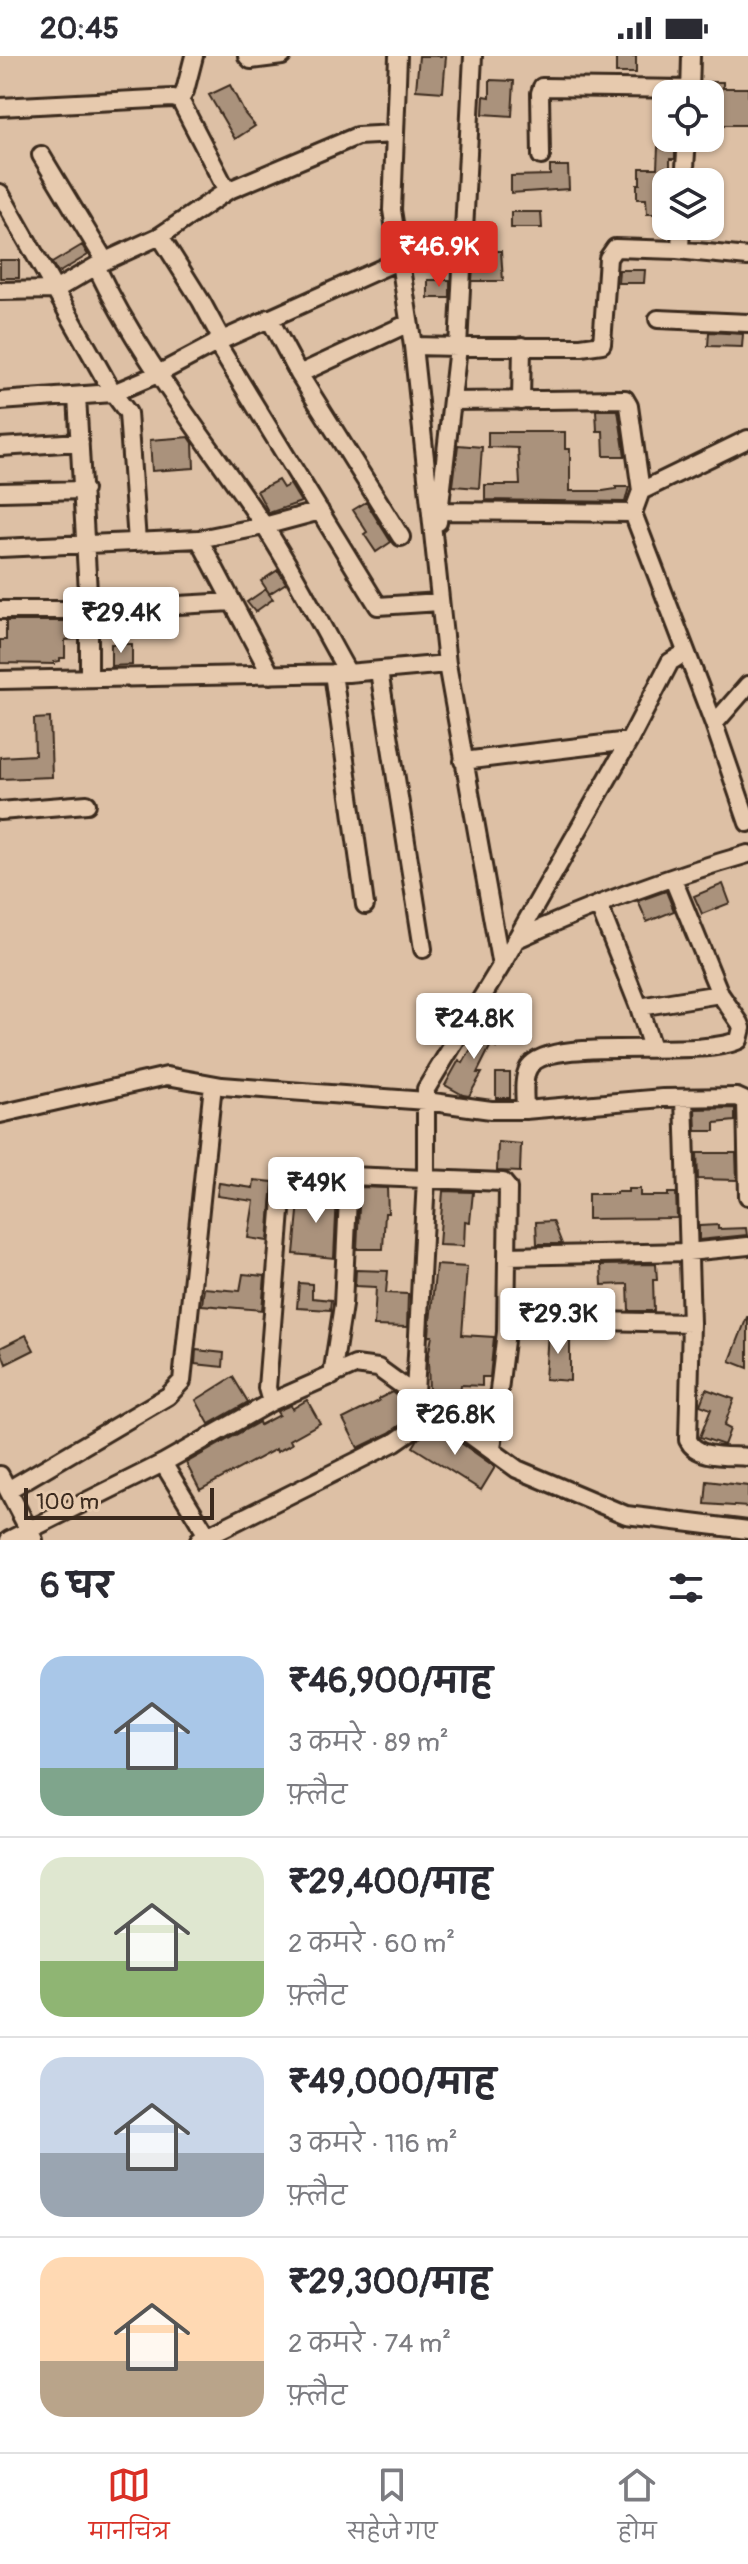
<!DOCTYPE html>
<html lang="hi">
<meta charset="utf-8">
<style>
body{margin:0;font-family:Pangolin,"Playpen Sans Deva",sans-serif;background:#f7f7f7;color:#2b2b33;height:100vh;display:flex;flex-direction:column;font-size:30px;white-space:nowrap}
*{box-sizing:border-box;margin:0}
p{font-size:26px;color:#7c7c81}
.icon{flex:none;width:44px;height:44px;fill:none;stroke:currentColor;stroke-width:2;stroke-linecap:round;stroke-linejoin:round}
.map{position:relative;height:1484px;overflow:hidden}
.sheet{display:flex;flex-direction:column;background:#fff;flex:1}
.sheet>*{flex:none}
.buttons{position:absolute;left:652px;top:24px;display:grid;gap:16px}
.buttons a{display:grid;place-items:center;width:72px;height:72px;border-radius:16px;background:#fff;box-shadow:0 2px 6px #0004;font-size:40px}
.scale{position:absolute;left:24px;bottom:20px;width:190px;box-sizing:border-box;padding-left:8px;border:4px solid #3b2a1e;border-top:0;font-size:22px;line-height:28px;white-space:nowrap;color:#3b2a1e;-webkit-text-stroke:6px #e7caae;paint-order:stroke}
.price{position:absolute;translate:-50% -68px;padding:0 18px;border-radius:8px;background:#fff;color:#222;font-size:26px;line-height:52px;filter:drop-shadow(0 2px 4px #0008)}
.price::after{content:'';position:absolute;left:50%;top:48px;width:24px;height:18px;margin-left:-12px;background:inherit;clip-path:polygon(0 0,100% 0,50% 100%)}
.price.selected{background:#d93025;color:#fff}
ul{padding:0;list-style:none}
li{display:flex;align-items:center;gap:24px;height:200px;padding:0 40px}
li+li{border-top:2px solid #e1e1e2}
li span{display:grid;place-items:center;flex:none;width:224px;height:160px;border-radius:24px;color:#555}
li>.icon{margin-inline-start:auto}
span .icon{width:96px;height:96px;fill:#fffc;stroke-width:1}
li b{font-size:34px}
h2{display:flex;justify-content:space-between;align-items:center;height:96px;padding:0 40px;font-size:34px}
.status{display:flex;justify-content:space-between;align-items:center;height:56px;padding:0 40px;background:#fff;direction:ltr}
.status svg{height:22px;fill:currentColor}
.tabs{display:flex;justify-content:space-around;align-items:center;height:112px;border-top:2px solid #e1e1e2;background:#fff;font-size:22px;color:#7c7c81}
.tabs a{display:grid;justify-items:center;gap:4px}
.tabs .selected{color:#d93025}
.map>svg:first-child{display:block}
.building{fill:#aa927b;stroke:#3b2a1e;stroke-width:2}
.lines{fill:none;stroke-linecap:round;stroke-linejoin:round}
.minor-casing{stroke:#3b2a1e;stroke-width:22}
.minor{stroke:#e7caae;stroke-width:16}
</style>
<div class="status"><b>20:45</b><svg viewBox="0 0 49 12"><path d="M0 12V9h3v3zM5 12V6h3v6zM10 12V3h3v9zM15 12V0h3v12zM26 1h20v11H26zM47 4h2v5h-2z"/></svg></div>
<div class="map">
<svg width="748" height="1484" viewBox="0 0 748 1484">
<rect width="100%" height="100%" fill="#ddc0a5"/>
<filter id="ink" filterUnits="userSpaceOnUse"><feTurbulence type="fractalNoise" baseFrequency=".0125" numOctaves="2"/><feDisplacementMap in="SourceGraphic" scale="16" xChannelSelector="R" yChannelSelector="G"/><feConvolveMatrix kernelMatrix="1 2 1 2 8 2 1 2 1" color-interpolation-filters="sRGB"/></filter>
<g filter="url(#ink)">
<path class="building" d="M419 0H446L443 36 416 34Z
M616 0H636V17H616Z
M490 24 514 25 512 60 483 58 484 40 490 41Z
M704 26H723V32H748V69H710V38H704Z
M230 29 245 58 255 70 235 83 209 39Z
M658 91 675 92V103H670V121H666V158H647L646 143H637V128H640V112H657Z
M550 110H568L569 133 511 137V120L550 119Z
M511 156H541L542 172H511Z
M82 189 88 199 58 217 52 207Z
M474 195H501L503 225H472Z
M0 204H19V222H0Z
M619 214H645L644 227H618Z
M428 224H450V242H428Z
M709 276 743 278 742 291 708 290Z
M596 354H618L625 400H604L603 375H597Z
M488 376H565V393H570V435H603L616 433V431H629L625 446 485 444V429H520L518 392 488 391Z
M189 381 193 387 194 412 152 415 150 384Z
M458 389 482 391 479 432 453 430Z
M278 424 283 432 290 428 301 446 269 457 257 435Z
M366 446 391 486 376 496 364 478 367 476 353 454Z
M278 514 286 527 269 538 273 543 255 556 247 546 266 533 269 537 261 525Z
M6 565H78V583L65 584V602H60V605L54 606V608L0 607V584H6Z
M111 588H132V609L111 610Z
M50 662 52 721 0 723V701L35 699 34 663Z
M723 828 730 847 702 858 694 840Z
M666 835 674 855 647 866 638 845Z
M487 965 505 975 496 992 491 989 477 1017H482L469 1040 463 1039 445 1029 459 1004 463 1007Z
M496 1017H510V1042H496Z
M735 1052V1065L715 1067V1075H696L695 1053Z
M498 1086 521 1088 520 1116 497 1115Z
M697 1097H736L737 1124 698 1123Z
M254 1124 273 1126 268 1185 248 1182 254 1145 217 1140 219 1127 253 1132Z
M360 1131 387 1132 388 1157H385L383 1193H357Z
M628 1133H640V1140H668V1137H676L677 1162 588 1163V1138H616V1136H628Z
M300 1135 337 1139 334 1202 294 1198Z
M443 1135 473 1136 470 1166 465 1165 464 1190 439 1189Z
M553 1165 562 1188H537L536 1166Z
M718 1169V1173L746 1172 747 1179 699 1184V1170Z
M656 1208 657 1224H653L654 1255H629L628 1228 602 1229 601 1209Z
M436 1209 467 1211 462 1279 494 1281 490 1321H482V1330L461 1329 460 1339 429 1335 428 1301 432 1280H429L430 1266Z
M356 1214 388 1215 386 1237 408 1238 407 1271 374 1270 376 1231 355 1230Z
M243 1218 265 1220 262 1254 202 1249 204 1232 240 1235Z
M299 1227 312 1228V1242L331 1244 330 1254 297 1252Z
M747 1261H748V1312L730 1305Z
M548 1275H570V1325L545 1323Z
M26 1279 34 1294 6 1308 0 1292Z
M196 1294 224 1297 223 1311 195 1308Z
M233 1321 248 1346 209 1368 196 1344Z
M706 1333 734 1343 724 1370 730 1373 724 1389 700 1381 711 1353 700 1349Z
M392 1336 407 1349 419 1356 389 1377 358 1392 343 1363 379 1345 378 1343Z
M307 1344 320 1367 290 1384 292 1388 277 1396 276 1393 200 1434 186 1407 259 1366 260 1369 279 1359 277 1356 279 1354 291 1349 292 1353Z
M437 1370 495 1411 481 1434 413 1391 418 1383Z
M707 1425 748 1430V1451L705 1448Z"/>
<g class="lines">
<defs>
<path id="minor" d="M247 0 251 4 282 0
M398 0 392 154 413 290 447 608 501 910 426 1033V1123L415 1338
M690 38 691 0
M180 44 185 35 194 0
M0 51 173 42 180 44 227 135
M41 99 105 205
M541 100 540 37 542 31 690 33
M684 126 687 82
M0 137 55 234 103 206 160 180 201 245 222 284 400 204 462 201
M160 180 227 135 357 80 395 78
M680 194 681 170
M96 210C140 303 206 383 263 468 294 515 320 568 348 617
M0 235 55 234 113 337 158 318 222 284
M269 262 299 318 401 481
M658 263 748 267
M216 286 378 550 440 546
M413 290 458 291 473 0
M299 318 409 267
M77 340 89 554V622
M0 345 113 337 128 357 137 486
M452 345 625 343 629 350 641 435
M521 345 522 290
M748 383 641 435 633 457 714 668 748 629
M0 391 80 386
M0 436 84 434
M440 455 633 457
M438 466 458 291H581L602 288 608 202 615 192 677 194 748 201
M199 483 264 470 320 455
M0 492 199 483 271 619
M0 554H89L232 546
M379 615 423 893
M333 617 365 849
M0 624 348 617 447 608
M714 668 748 767
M463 705 629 685
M0 755 87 748
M599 850 639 951 652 992
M515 884C587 851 671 820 748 798
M501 910 629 685 670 606 686 596
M639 951 720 938
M684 1042 691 1267 688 1384C698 1404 729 1399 748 1401
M525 1054C525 1041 522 1023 529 1011 551 978 698 1004 739 984L742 972 740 967 720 938 673 823
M0 1058 167 1020 222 1030 426 1045 491 1054H525L663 1042 737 1041 746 1045 748 1140
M507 1200 688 1196 748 1190
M507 1263 691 1267
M332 1320 343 1249 349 1120
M271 1346 267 1332 283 1130 286 1123 349 1120 503 1126 508 1132 506 1276 492 1393
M163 1407 210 1484
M0 1419 34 1484
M8 1434 168 1340 182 1325 213 1029
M9 1484 163 1407 271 1346 355 1309 378 1312 517 1413 626 1459 748 1474
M199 1484 395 1386 438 1356"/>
</defs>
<use href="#minor" class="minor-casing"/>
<use href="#minor" class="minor"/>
</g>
</g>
</svg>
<div class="buttons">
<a><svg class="icon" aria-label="locate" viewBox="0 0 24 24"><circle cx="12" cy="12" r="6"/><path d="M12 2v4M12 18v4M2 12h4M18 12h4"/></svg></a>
<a><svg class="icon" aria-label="layers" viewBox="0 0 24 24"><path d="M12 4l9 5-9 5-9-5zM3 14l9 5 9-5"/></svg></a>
</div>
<div class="scale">100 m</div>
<b class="price selected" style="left:439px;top:233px">₹46.9K</b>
<b class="price" style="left:121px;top:599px">₹29.4K</b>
<b class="price" style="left:474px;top:1005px">₹24.8K</b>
<b class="price" style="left:316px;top:1169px">₹49K</b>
<b class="price" style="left:558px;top:1300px">₹29.3K</b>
<b class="price" style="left:455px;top:1401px">₹26.8K</b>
</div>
<section class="sheet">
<h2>6 घर<svg class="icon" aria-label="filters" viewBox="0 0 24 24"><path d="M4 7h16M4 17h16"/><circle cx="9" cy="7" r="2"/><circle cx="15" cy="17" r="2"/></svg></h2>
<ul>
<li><span style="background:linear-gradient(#a9c7e8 70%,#7fa58c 0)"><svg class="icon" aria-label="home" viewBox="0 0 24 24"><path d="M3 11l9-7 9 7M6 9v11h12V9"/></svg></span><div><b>₹46,900/माह</b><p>3 कमरे · 89 m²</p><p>फ़्लैट</p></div></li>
<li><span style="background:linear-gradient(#dfe7d0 65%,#8fb573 0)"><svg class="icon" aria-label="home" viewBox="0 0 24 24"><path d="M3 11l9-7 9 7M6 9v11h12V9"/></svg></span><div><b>₹29,400/माह</b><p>2 कमरे · 60 m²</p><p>फ़्लैट</p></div></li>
<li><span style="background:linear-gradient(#c9d6e8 60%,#9aa5b1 0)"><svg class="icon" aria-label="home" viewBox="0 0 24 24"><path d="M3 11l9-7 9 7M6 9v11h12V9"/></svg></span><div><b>₹49,000/माह</b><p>3 कमरे · 116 m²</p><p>फ़्लैट</p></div></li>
<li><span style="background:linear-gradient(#ffd9b3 65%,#b9a48a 0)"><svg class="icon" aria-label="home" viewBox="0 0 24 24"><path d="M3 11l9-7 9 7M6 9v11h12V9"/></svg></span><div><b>₹29,300/माह</b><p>2 कमरे · 74 m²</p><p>फ़्लैट</p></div></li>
</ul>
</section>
<nav class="tabs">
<a class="selected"><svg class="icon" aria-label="map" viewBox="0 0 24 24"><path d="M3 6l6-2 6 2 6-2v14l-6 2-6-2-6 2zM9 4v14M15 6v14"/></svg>मानचित्र</a>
<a><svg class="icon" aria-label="saved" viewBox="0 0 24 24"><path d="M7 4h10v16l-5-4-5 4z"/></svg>सहेजे गए</a>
<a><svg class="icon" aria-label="home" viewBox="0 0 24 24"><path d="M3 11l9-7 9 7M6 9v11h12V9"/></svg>होम</a>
</nav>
